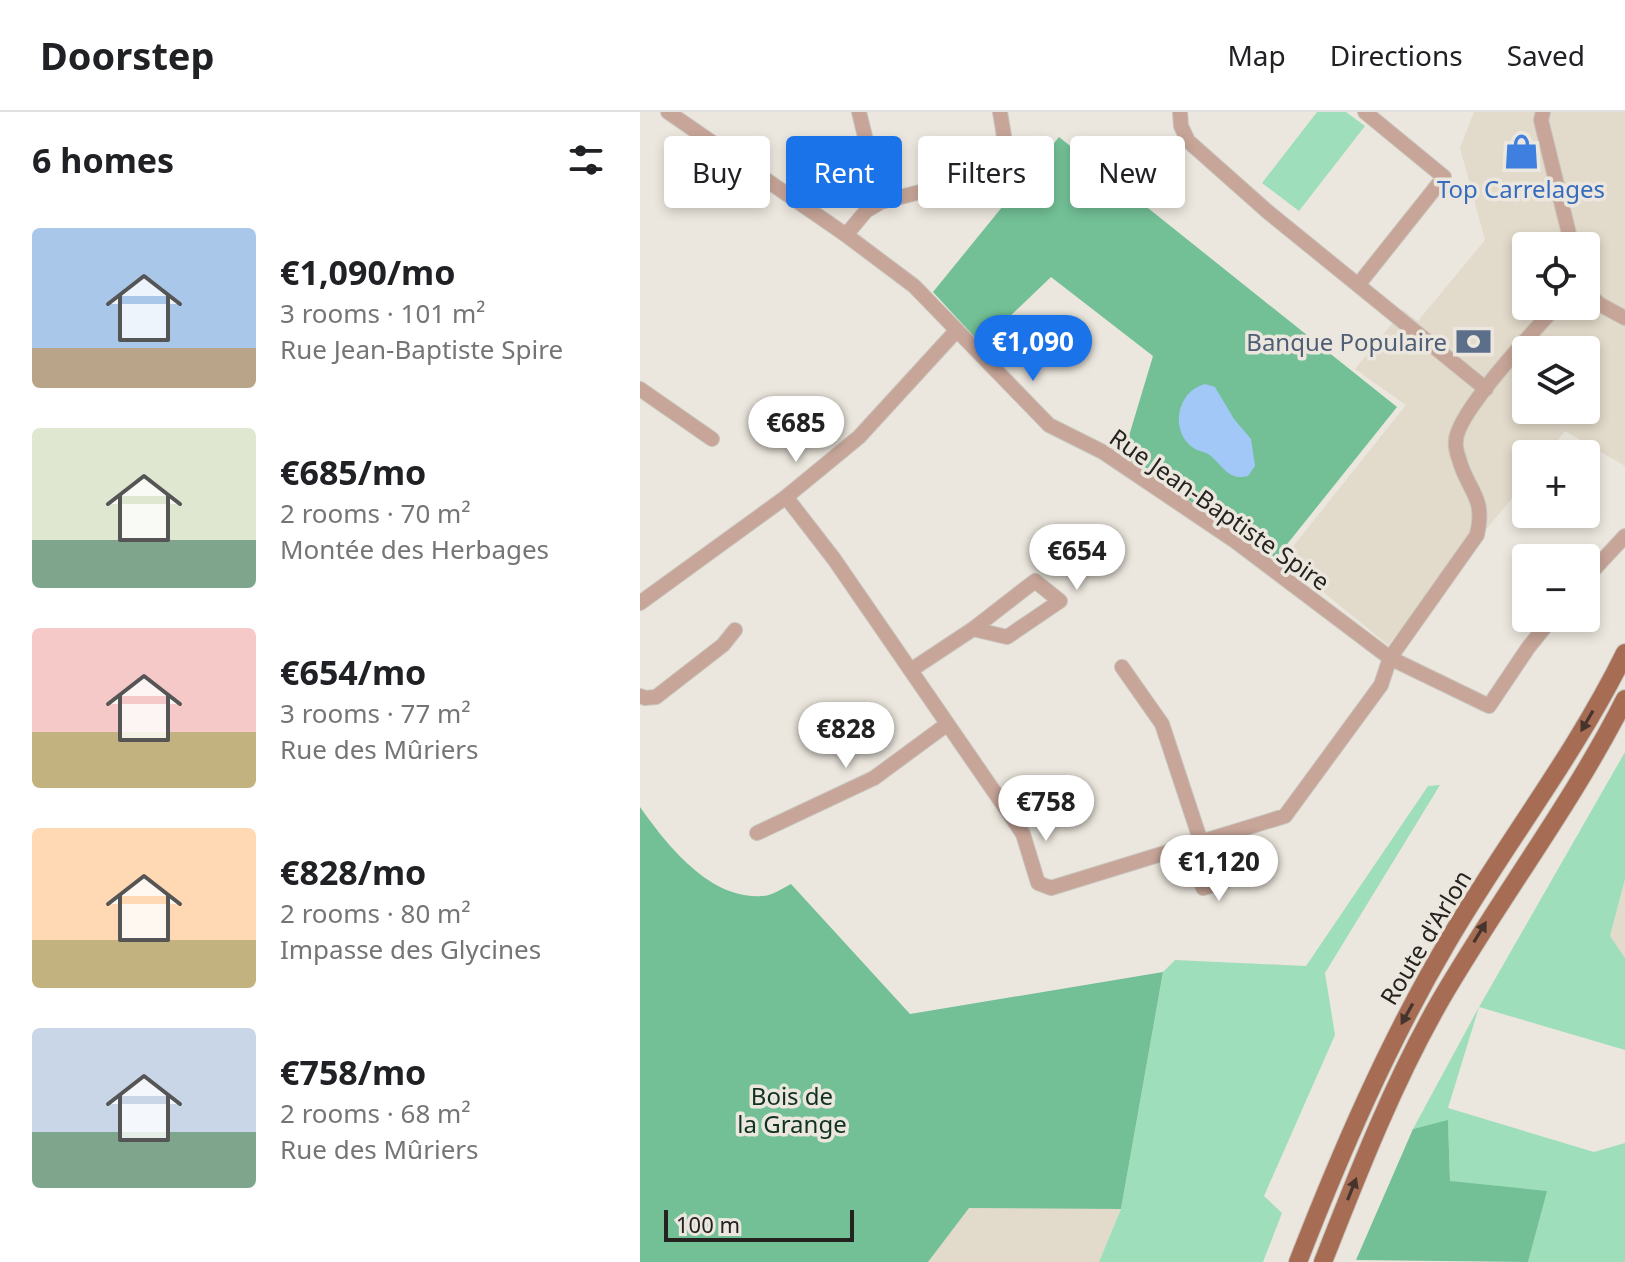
<!DOCTYPE html>
<meta charset="utf-8">
<style>
body{margin:0;font-family:"Noto Sans",sans-serif;background:#f2f2f2;color:#202124;height:100vh;display:flex;flex-direction:column;font-size:30px;white-space:nowrap}
*{box-sizing:border-box;margin:0}
p{font-size:26px;color:#757577}
.icon{flex:none;width:44px;height:44px;fill:none;stroke:currentColor;stroke-width:2;stroke-linecap:round;stroke-linejoin:round}
.map{position:relative;flex:1;overflow:hidden}
.side{display:flex;flex-direction:column;background:#fff;width:640px}
.side>*{flex:none}
.top-card{position:absolute;left:24px;top:24px;width:760px;height:72px;display:flex;gap:16px}
.buttons{position:absolute;left:872px;top:120px;display:grid;gap:16px}
.buttons a{display:grid;place-items:center;width:88px;height:88px;border-radius:8px;background:#fff;box-shadow:0 4px 12px #0003;font-size:40px}
.scale{position:absolute;left:24px;bottom:20px;width:190px;box-sizing:border-box;padding-left:8px;border:4px solid #252320;border-top:0;font-size:22px;line-height:28px;white-space:nowrap;color:#252320;-webkit-text-stroke:6px #ece7de;paint-order:stroke}
.price{position:absolute;translate:-50% -68px;padding:0 18px;border-radius:28px;background:#fff;color:#222;font-size:26px;line-height:52px;filter:drop-shadow(0 2px 4px #0008)}
.price::after{content:'';position:absolute;left:50%;top:48px;width:24px;height:18px;margin-left:-12px;background:inherit;clip-path:polygon(0 0,100% 0,50% 100%)}
.price.current{background:#1a73e8;color:#fff}
ul{padding:0;list-style:none}
li{display:flex;align-items:center;gap:24px;height:200px;padding:0 32px}
li span{display:grid;place-items:center;flex:none;width:224px;height:160px;border-radius:8px;color:#555}
li>.icon{margin-inline-start:auto}
span .icon{width:96px;height:96px;fill:#fffc;stroke-width:1}
li b{font-size:34px}
h2{display:flex;justify-content:space-between;align-items:center;height:96px;padding:0 32px;font-size:34px}
.tag{padding:0 28px;border-radius:8px;background:#fff;box-shadow:0 4px 12px #0003;font-size:28px;line-height:72px}
.tag.current{background:#1a73e8;color:#fff}
header{display:flex;align-items:center;gap:48px;box-sizing:border-box;height:112px;padding:0 40px;background:#fff;border-bottom:2px solid #e0e0e0}
header strong{font-size:38px}
nav{display:flex;gap:44px;margin-inline-start:auto;font-size:28px}
main{display:flex;flex:1;min-height:0}
.map>svg:first-child{display:block}
.built{fill:#e2daca;fill-rule:evenodd}
.green{fill:#9fdeba}
.forest{fill:#73c096}
.water{fill:#a1c8f7}
.lines{fill:none;stroke-linecap:round;stroke-linejoin:round}
.minor-casing{stroke:#c8c4bc;stroke-width:16}
.major-casing{stroke:#c8c4bc;stroke-width:20}
.minor{stroke:#c7a598;stroke-width:14}
.major{stroke:#a76c54;stroke-width:18}
.oneway{fill:#46352d}
.labels{text-anchor:middle;dominant-baseline:central;stroke-width:7;stroke-linejoin:round;paint-order:stroke}
.shop-label{font-size:24px;fill:#366cbe;stroke:#ece7de}
.service-label{font-size:24px;fill:#4e5e75;stroke:#ece7de;text-anchor:end}
.street-label{font-size:24px;fill:#252320;stroke:#ece7de}
.park-label{font-size:24px;fill:#0f3221;stroke:#ece7de}
</style>
<header>
<strong>Doorstep</strong>
<nav><a>Map</a><a>Directions</a><a>Saved</a></nav>
</header>
<main>
<section class="side">
<h2>6 homes<svg class="icon" aria-label="filters" viewBox="0 0 24 24"><path d="M4 7h16M4 17h16"/><circle cx="9" cy="7" r="2"/><circle cx="15" cy="17" r="2"/></svg></h2>
<ul>
<li><span style="background:linear-gradient(#a9c7e8 75%,#b9a48a 0)"><svg class="icon" aria-label="home" viewBox="0 0 24 24"><path d="M3 11l9-7 9 7M6 9v11h12V9"/></svg></span><div><b>€1,090/mo</b><p>3 rooms · 101 m²</p><p>Rue Jean-Baptiste Spire</p></div></li>
<li><span style="background:linear-gradient(#dfe7d0 70%,#7fa58c 0)"><svg class="icon" aria-label="home" viewBox="0 0 24 24"><path d="M3 11l9-7 9 7M6 9v11h12V9"/></svg></span><div><b>€685/mo</b><p>2 rooms · 70 m²</p><p>Montée des Herbages</p></div></li>
<li><span style="background:linear-gradient(#f6c9c9 65%,#c2b280 0)"><svg class="icon" aria-label="home" viewBox="0 0 24 24"><path d="M3 11l9-7 9 7M6 9v11h12V9"/></svg></span><div><b>€654/mo</b><p>3 rooms · 77 m²</p><p>Rue des Mûriers</p></div></li>
<li><span style="background:linear-gradient(#ffd9b3 70%,#c2b280 0)"><svg class="icon" aria-label="home" viewBox="0 0 24 24"><path d="M3 11l9-7 9 7M6 9v11h12V9"/></svg></span><div><b>€828/mo</b><p>2 rooms · 80 m²</p><p>Impasse des Glycines</p></div></li>
<li><span style="background:linear-gradient(#c9d6e8 65%,#7fa58c 0)"><svg class="icon" aria-label="home" viewBox="0 0 24 24"><path d="M3 11l9-7 9 7M6 9v11h12V9"/></svg></span><div><b>€758/mo</b><p>2 rooms · 68 m²</p><p>Rue des Mûriers</p></div></li>
</ul>
</section>
<div class="map">
<svg width="985" height="1150" viewBox="0 0 985 1150">
<rect width="100%" height="100%" fill="#ece7de"/>
<path class="built" d="M834 0H985V354L925 319 907 342H886V370L748 533 643 447 766 293 715 257 763 198 778 209 845 128 820 36ZM886 134H946V194H886ZM886 238H946V298H886Z
M985 767V846L970 824Z
M329 1095 481 1097 459 1150H288Z"/>
<path class="green" d="M677 0H706L725 14 659 99 622 71Z
M985 640V767L970 824 985 846V938L839 895 808 996 954 1040 985 1031V1150H888L906 1080 810 1070 808 1009 773 1017 839 895Z
M800 673 685 861 695 923 624 1084 642 1101 623 1150H459L481 1097 523 860 535 848 666 854 788 674Z"/>
<path class="forest" d="M419 25 757 295 636 446 482 347 513 244 411 165 341 232 293 180Z
M0 695C27 733 70 788 122 784 132 784 143 776 151 772L270 902 523 860 481 1097 329 1096 288 1150H0Z
M808 1008 810 1069 907 1079 888 1150 716 1148 773 1017Z"/>
<path class="water" d="M565 272 575 275 594 307 611 327 615 354 608 364C590 369 584 356 572 345 567 340 561 340 555 337 529 321 536 279 565 272Z"/>
<g class="lines">
<defs>
<path id="minor" d="M28 0 206 123 274 174 409 313 463 340 595 429 750 546 849 594 888 536 912 506
M219 0 241 90
M540 0 541 14 548 29 628 100 846 277
M903 0 901 8 932 134
M206 123 226 99 241 90 327 68 350 52 364 24 360 0
M718 173 804 65 725 0
M946 178 959 192 985 206
M0 277 72 327
M146 385 194 447 373 707 383 722 398 771 411 776 645 704 741 573 750 546 837 423C846 384 828 380 819 347 817 342 815 333 816 328 818 299 894 220 916 194
M946 466 985 424
M0 491 146 385 219 325 317 218
M482 555 522 612 561 730
M271 558 333 517 395 469 420 489 367 525 333 517
M0 584 5 586 16 585 83 533 95 518
M117 721 234 666 306 613
M550 733 563 776 584 770 571 727"/>
<path id="major" d="M658 1150C701 1040 747 933 807 831 864 733 935 643 985 541
M683 1150C718 1061 753 971 800 889 859 787 932 692 985 587"/>
</defs>
<use href="#minor" class="minor-casing"/>
<use href="#major" class="major-casing"/>
<use href="#minor" class="minor"/>
<use href="#major" class="major"/>
</g>
<defs><path id="oneway-solid" d="M-6-.8H1V-3.2L6.5 0L1 3.2V.8H-6Z" transform="scale(2)"/></defs>
<g class="oneway">
<use href="#oneway-solid" transform="translate(947 609) rotate(120)"/>
<use href="#oneway-solid" transform="translate(840 820) rotate(-59)"/>
<use href="#oneway-solid" transform="translate(767 902) rotate(119)"/>
<use href="#oneway-solid" transform="translate(712 1077) rotate(-68)"/>
</g>
<defs>
<symbol id="shop-bare" viewBox="-9 -9 18 18"><path d="M-5-2.5h2.3a2.7 3.5 0 0 1 5.4 0H5L5.5 6h-11ZM-1.5-2.5h3a1.5 2.3 0 0 0-3 0Z" fill="#3f7fe0" stroke="#ece7de" stroke-width="2.5" paint-order="stroke"/></symbol>
<symbol id="bank-bare" viewBox="-9 -9 18 18"><path d="M-6-4H6V4H-6ZM0-2.3a2.3 2.3 0 1 0 0 4.6a2.3 2.3 0 1 0 0-4.6Z" fill="#5c6f8a" stroke="#ece7de" stroke-width="2.5" paint-order="stroke"/></symbol>
</defs>
<g fill-rule="evenodd">
<use href="#shop-bare" x="856" y="14" width="51" height="51"/>
<use href="#bank-bare" x="808" y="204" width="51" height="51"/>
</g>
<g class="labels">
<g class="shop-label">
<text x="881" y="76">Top Carrelages</text>
</g>
<g class="service-label">
<text x="807" y="229">Banque Populaire</text>
</g>
<g class="street-label">
<text transform="translate(580 397) rotate(35)">Rue Jean-Baptiste Spire</text>
<text transform="translate(785 825) rotate(-59)">Route d'Arlon</text>
</g>
<g class="park-label">
<text x="152" y="983">Bois de<tspan x="152" dy="28">la Grange</tspan></text>
</g>
</g>
</svg>
<div class="buttons">
<a><svg class="icon" aria-label="locate" viewBox="0 0 24 24"><circle cx="12" cy="12" r="6"/><path d="M12 2v4M12 18v4M2 12h4M18 12h4"/></svg></a>
<a><svg class="icon" aria-label="layers" viewBox="0 0 24 24"><path d="M12 4l9 5-9 5-9-5zM3 14l9 5 9-5"/></svg></a>
<a>+</a>
<a>−</a>
</div>
<div class="scale">100 m</div>
<b class="price current" style="left:393px;top:271px">€1,090</b>
<b class="price" style="left:156px;top:352px">€685</b>
<b class="price" style="left:437px;top:480px">€654</b>
<b class="price" style="left:206px;top:658px">€828</b>
<b class="price" style="left:406px;top:731px">€758</b>
<b class="price" style="left:579px;top:791px">€1,120</b>
<div class="top-card">
<a class="tag">Buy</a>
<a class="tag current">Rent</a>
<a class="tag">Filters</a>
<a class="tag">New</a>
</div>
</div>
</main>
